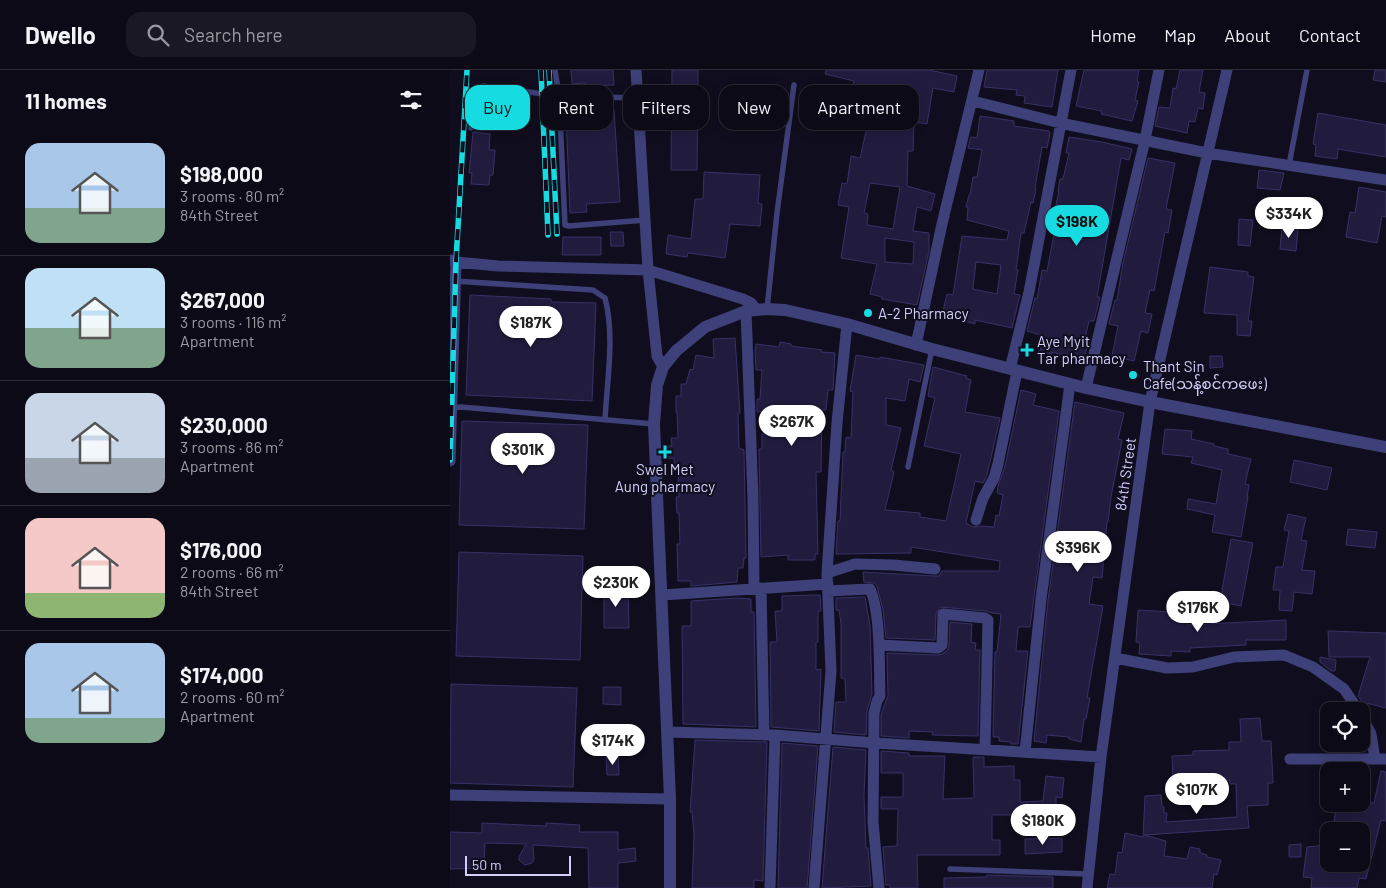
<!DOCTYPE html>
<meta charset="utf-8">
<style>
body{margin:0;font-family:Barlow,"Noto Sans Myanmar",sans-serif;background:#1a1823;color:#f1f3f6;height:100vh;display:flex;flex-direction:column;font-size:19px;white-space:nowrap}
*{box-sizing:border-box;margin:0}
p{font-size:16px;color:#9a9aa1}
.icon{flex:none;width:28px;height:28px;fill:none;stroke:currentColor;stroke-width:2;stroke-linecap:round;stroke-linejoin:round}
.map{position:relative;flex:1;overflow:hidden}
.drawer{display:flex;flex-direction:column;background:#0c0a16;width:450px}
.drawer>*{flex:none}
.top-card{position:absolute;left:15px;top:15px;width:475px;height:45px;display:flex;gap:10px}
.fabs{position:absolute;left:870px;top:632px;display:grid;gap:10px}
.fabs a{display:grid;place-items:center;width:50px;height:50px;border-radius:10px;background:#0c0a16;box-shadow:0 2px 12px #0003,0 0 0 1px #2c2b35;font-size:25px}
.scale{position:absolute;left:15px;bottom:12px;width:106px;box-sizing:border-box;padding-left:5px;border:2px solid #d2d0fa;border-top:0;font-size:14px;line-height:18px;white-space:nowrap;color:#d2d0fa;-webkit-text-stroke:4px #100e1e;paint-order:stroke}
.price{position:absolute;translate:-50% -42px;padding:0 11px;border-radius:18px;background:#fff;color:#222;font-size:16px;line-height:32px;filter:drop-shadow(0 1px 2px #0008)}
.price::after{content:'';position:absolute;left:50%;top:30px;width:15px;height:11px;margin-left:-8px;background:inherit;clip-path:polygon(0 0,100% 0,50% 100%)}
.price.current{background:#16dce1;color:#111}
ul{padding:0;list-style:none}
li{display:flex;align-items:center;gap:15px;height:125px;padding:0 25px}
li+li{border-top:1px solid #2c2b35}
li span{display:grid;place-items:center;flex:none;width:140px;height:100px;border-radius:15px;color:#555}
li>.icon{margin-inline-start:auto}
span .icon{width:60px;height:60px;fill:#fffc;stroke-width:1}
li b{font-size:21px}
h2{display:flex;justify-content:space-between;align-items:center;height:60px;padding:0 25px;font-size:21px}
.pill{padding:0 18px;border-radius:15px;background:#0c0a16;box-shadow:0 2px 12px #0003,0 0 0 1px #2c2b35;font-size:18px;line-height:45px}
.pill.current{background:#16dce1;color:#111}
header{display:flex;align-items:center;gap:30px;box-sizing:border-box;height:70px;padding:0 25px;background:#0c0a16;border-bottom:1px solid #2c2b35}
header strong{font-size:24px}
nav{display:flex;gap:28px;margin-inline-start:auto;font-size:18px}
.search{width:350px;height:45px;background:#1a1823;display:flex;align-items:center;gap:12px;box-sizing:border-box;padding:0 18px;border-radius:15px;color:#9a9aa1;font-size:19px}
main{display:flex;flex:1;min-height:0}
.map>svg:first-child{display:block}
.building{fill:#211c3e;stroke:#373167;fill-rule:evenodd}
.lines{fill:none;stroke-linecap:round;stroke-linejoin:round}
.service{stroke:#3e4079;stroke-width:5.5}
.minor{stroke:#3e4079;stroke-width:11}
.tertiary{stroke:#3e4079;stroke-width:12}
.rail-casing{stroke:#16dce1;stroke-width:5.5}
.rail{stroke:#100e1e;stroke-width:4;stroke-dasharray:11;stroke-linecap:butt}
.poi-dot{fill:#16dce1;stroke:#100e1e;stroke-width:2}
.labels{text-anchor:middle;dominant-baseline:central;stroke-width:4;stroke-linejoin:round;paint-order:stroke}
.poi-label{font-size:15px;fill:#d2d0fa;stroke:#100e1e;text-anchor:start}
.street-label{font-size:15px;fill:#d2d0fa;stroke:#100e1e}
</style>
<header>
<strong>Dwello</strong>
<div class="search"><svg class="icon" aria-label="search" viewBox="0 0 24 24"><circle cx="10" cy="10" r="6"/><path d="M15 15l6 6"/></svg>Search here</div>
<nav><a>Home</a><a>Map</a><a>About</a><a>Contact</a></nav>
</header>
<main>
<section class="drawer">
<h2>11 homes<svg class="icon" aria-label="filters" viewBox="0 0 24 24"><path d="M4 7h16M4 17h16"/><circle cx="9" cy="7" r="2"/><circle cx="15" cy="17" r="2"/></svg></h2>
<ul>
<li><span style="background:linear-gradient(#a9c7e8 65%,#7fa58c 0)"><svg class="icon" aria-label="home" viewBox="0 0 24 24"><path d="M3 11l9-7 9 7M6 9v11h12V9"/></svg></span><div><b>$198,000</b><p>3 rooms · 80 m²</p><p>84th Street</p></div></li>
<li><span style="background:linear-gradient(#bfe0f5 60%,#7fa58c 0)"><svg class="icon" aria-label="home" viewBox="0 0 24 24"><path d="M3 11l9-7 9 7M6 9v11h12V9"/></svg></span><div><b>$267,000</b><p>3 rooms · 116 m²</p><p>Apartment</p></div></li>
<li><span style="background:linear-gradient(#c9d6e8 65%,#9aa5b1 0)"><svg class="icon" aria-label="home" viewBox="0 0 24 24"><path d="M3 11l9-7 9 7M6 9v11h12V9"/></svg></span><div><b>$230,000</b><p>3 rooms · 86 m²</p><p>Apartment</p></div></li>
<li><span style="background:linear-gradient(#f6c9c9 75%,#8fb573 0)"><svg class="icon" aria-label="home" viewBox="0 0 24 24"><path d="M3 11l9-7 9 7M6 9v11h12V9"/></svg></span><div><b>$176,000</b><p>2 rooms · 66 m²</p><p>84th Street</p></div></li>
<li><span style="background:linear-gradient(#a9c7e8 75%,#7fa58c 0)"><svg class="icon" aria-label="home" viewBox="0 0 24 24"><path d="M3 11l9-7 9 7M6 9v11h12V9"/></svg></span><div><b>$174,000</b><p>2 rooms · 60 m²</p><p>Apartment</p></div></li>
</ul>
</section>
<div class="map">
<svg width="936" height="818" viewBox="0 0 936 818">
<rect width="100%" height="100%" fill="#100e1e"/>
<path class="building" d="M121 0H163L164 15 135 16V13L122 14Z
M222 0H248L247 100H221Z
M376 0H479L507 6 504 22 483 18 477 54 464 52 463 81H458L457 116 485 124 481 141 467 137 463 161 479 163V181L467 235 432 229V227L420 224 427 194 391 188 399 137 388 135 392 113 397 114 401 86 410 88 418 53 397 48 404 11 375 4ZM420 113 450 117 443 159 417 155 418 144 414 143ZM435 168 464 172 463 194 435 192Z
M537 0H608L602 37 574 33 575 26 566 25 567 20 534 17Z
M634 0H689L687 11 689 12 685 30 688 31 682 51 651 44 652 41 626 36Z
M730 0H753L749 22 755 23 753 39 748 38 745 52 739 51 737 63 705 56 709 37 720 38 723 18 726 19Z
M925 0H936V12L923 10Z
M164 40 170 132 136 134 137 142 120 143 116 44Z
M868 43 936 55V87L888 79 887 89 865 86 866 75 863 74Z
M530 46 564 51V56L599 61 600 64 597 78 592 77 585 118 586 119 583 133 581 132 574 163H571L566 200H568L564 224 570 225 562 258 525 250V254L492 245 497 224 503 225 512 166 557 170 559 161 517 150 518 137H516L519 125H520L523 107H527L532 80 518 78 521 67 527 68ZM526 192 551 195 547 224 523 219Z
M23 62 40 64 39 80H45L43 105H40L39 115 21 114 22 103H19Z
M619 67 652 72 682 79 679 90 671 88 647 227H650L644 251H639L634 273 638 274 633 291 602 282V284L590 281 594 266 577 261 585 228 587 229 592 200 597 201 605 159 601 158 609 121H608L610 109H613L619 83H616Z
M698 88 725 93 716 139 722 140 718 163 715 162 704 221 700 220 695 243 702 244 698 263 691 261 684 291 662 286 668 256 659 254 665 230H667L673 193Z
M809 100 834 103 830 120 807 118Z
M254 102 310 105 308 133 312 134 310 156 280 154 275 188 238 183 237 187 216 184 218 165 241 169 245 129H253Z
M909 117 936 122V147L932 146 927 173 896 167 900 142 905 143Z
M789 149 803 150 800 176 788 175Z
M832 158 848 159 846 181 830 179Z
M160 162H173L174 176H161Z
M113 167H151V185H112Z
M760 197 798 202V206L804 207 798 251H802L800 266 787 265V245L754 243Z
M20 225 101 229V232L146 233 142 331 16 325Z
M285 268 290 343H288L289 378 294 380 296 488H294L293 498H288L287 512 241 516V511H228L227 474H230L229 443H227L226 427H229L228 402H225L224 388 216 389 215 376H222L221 368H228L227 342H226V326H231V314H236L240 299 243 300 246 285 264 288 263 269Z
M330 272 341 274V276L372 280 371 282 385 283 383 320H378L376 340H372L371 402H366L368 484H365V490H338V485L311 487 309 379H312V364L322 363 321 341 307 342V329H310L312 300H306L305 281 306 274 329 277Z
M406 285 430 289V287L474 295 470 312 459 309 455 331 436 328V355L451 358 441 400 444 402 435 440 470 443V447L496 451 511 384 474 376 485 328 478 326 483 297 517 306 516 308 521 310 515 342 550 348 537 405 533 413 525 411 516 453 523 457 531 456 544 457 546 445 549 446 553 425 547 423 548 416 555 396 571 320 586 324 583 335 609 341 580 557H568L566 581H578L568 674H561V672L549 671V667H543L545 582H547L551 544 542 543 536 541 490 537 486 544 485 570 436 568 433 540 427 516 424 513 414 512 413 502 485 506H489L492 501H549L550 491 461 477V483L386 484 388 451H390L393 382H395L396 367 401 368 403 322 400 321Z
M760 286H772L773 297 760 298Z
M625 332 674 343 668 369 672 370 661 427 658 452H657L652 508 643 507 639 534 653 536 637 628H640L636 649H634L631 672 619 669V667L597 665 596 673 584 671 598 530Z
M12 351 138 355 134 459 9 455Z
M715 359 742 361 741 369 764 374V376L778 379V384L801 389 795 414 799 415 797 427H798L791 467 762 462 765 445 737 439 738 429 766 434 772 400 741 393 743 387 712 384Z
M844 390 882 398 877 420 840 412Z
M838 444 856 448 851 470 857 471 852 500 865 501 862 524 844 522 842 541 829 540 830 520H823L826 497H833L839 461 834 460Z
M898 459 927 462 925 478 896 475Z
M781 469 803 473 791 536 770 532Z
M9 482 133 486 130 590 6 586Z
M154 517H178L179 558H154Z
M365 525H370L371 541H368V572H366V600L371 599 369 661 321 657 320 572H327L325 541H332V526Z
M415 527 420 556 422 624 417 641 416 665 384 662 386 632H396L395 609 391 608V554L389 540H386V528Z
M287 528 301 529V542H304L306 657 233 654 232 556H241V531Z
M688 540 738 543 737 555 836 550V570H796V575L740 578V582L721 581V586L689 584 690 573 686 572Z
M500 552 522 554 521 572 526 573 525 580H530L528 666 482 665 483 662 459 661V668L431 666V644L438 626 437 583 488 585 492 584 497 581 499 576Z
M878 561 936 563V638L912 632 908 626 920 587H879Z
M870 587 886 590 885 601H881L870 592Z
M1 614 127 618 123 717 0 713Z
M153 617H171V635L153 634Z
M810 648 812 671H821L823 713H818V735L797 736 799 758 694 765 716 771 714 786 737 789 740 777 750 779V783L757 785 756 787 771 790 767 805 764 804 762 818H657L660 804 665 805 668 782 672 783 675 763 693 767 695 726 711 725 712 737H714V743H717L716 752 787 747 786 714H780V710L744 711V707L723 708 722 686 743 685V681L779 680V672H791L790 649Z
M245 670 317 672 313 811 304 810V818H242L244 764 242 742H240Z
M332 673 368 676 357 818H328Z
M383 677 416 680 414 726 416 778H418L421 816 372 818Z
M431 681 459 683V686H495L493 729 524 728 523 687H534V697L564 696V710H570V732L593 731 596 706 614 708 612 728 606 727V747H589V745H542V770H550V785H467L468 818H440V815H436L433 777 447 776 448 739H431V727H453V703H431Z
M168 686 169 705H157L156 687Z
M931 701 936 702V751L931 750 916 809 909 808 907 818H861L862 808 853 807 857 777 879 775V794H911V755L884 751 887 734H918V732L924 733Z
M32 753 96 756V753L130 755 129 762H168V780L185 778 186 791 168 793V818H139L138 778 83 775 84 790 82 793 75 795 69 790V787L76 774 35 773 34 798 0 799V762L32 763Z
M612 768V782L575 784V769Z
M851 774V787H839V775Z
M537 805 603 807V818H494V808L537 807Z"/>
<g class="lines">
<path class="service" d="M105 0 109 26 188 28
M21 58 26 21 33 16 109 26 115 155 119 156 195 150
M839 95 857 0
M4 211 143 220 155 228C165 266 157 310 155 350
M317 239 327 143 344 15
M2 338 11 337 204 354
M458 397 482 279
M500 799 638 804"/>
<path class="minor" d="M186 0 198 200 207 286 213 297
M523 31 610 53 757 83 936 110
M0 190 6 191V192L48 196 198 200 293 229 301 233 307 240
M296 241 303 428 304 518
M466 275 492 154 529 0
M560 299 579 222 621 0
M636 318 695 70 709 0
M0 391 6 192
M526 450 533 428 544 408 548 394 567 301
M377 503 405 494 444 495 485 499
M311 518 314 665
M378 521 420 519C431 542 429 598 430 626L427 631 424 643 423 752 429 818
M212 525 378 514
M429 575 488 578 492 575 493 544 535 548 538 550 535 679
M665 588 717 598 743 597 784 587 834 585 863 597 894 619 909 641
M911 645 921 664 925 689
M218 662 325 665 425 673 651 687
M575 682 591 529 620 314
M840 689H936
M0 725 220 729
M320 818 325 665
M364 818 381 601 377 503 387 353 397 254
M637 818 651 687 700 332 777 0"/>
<path class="tertiary" d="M220 818V729L204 354 207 315 213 297 226 281 255 257 296 241 317 239 335 240 397 254 482 279 636 318 700 332 936 377"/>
<defs>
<path id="rail" d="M91 0 98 165
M99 0 107 164
M0 390 6 191 17 0"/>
</defs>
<use href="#rail" class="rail-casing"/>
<use href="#rail" class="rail"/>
</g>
<g class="poi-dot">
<circle cx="418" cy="243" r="5"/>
<path d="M574.5 272.5h5v5h5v5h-5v5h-5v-5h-5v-5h5z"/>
<circle cx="683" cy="305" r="5"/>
<path d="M212.5 374.5h5v5h5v5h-5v5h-5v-5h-5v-5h5z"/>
</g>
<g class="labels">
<g class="poi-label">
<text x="428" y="243">A-2 Pharmacy</text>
<text x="587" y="271">Aye Myit<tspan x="587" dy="17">Tar pharmacy</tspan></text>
<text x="693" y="296">Thant Sin<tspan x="693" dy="17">Cafe(သန့်စင်ကဖေး)</tspan></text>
<text x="215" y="399" text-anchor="middle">Swel Met<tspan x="215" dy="17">Aung pharmacy</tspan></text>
</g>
<g class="street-label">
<text transform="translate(675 404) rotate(-82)">84th Street</text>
</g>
</g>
</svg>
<div class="fabs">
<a><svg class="icon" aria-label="locate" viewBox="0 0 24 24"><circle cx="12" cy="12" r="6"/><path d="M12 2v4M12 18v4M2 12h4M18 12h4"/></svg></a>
<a>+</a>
<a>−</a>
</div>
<div class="scale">50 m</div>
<b class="price" style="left:839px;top:169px">$334K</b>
<b class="price current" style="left:627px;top:177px">$198K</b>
<b class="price" style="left:81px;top:278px">$187K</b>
<b class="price" style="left:342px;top:377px">$267K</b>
<b class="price" style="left:73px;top:405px">$301K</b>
<b class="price" style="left:628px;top:503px">$396K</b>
<b class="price" style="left:166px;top:538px">$230K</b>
<b class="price" style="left:748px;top:563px">$176K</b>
<b class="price" style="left:163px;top:696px">$174K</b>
<b class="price" style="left:747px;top:745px">$107K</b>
<b class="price" style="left:593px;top:776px">$180K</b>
<div class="top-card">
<a class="pill current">Buy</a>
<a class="pill">Rent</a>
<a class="pill">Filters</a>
<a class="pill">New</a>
<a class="pill">Apartment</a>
</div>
</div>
</main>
